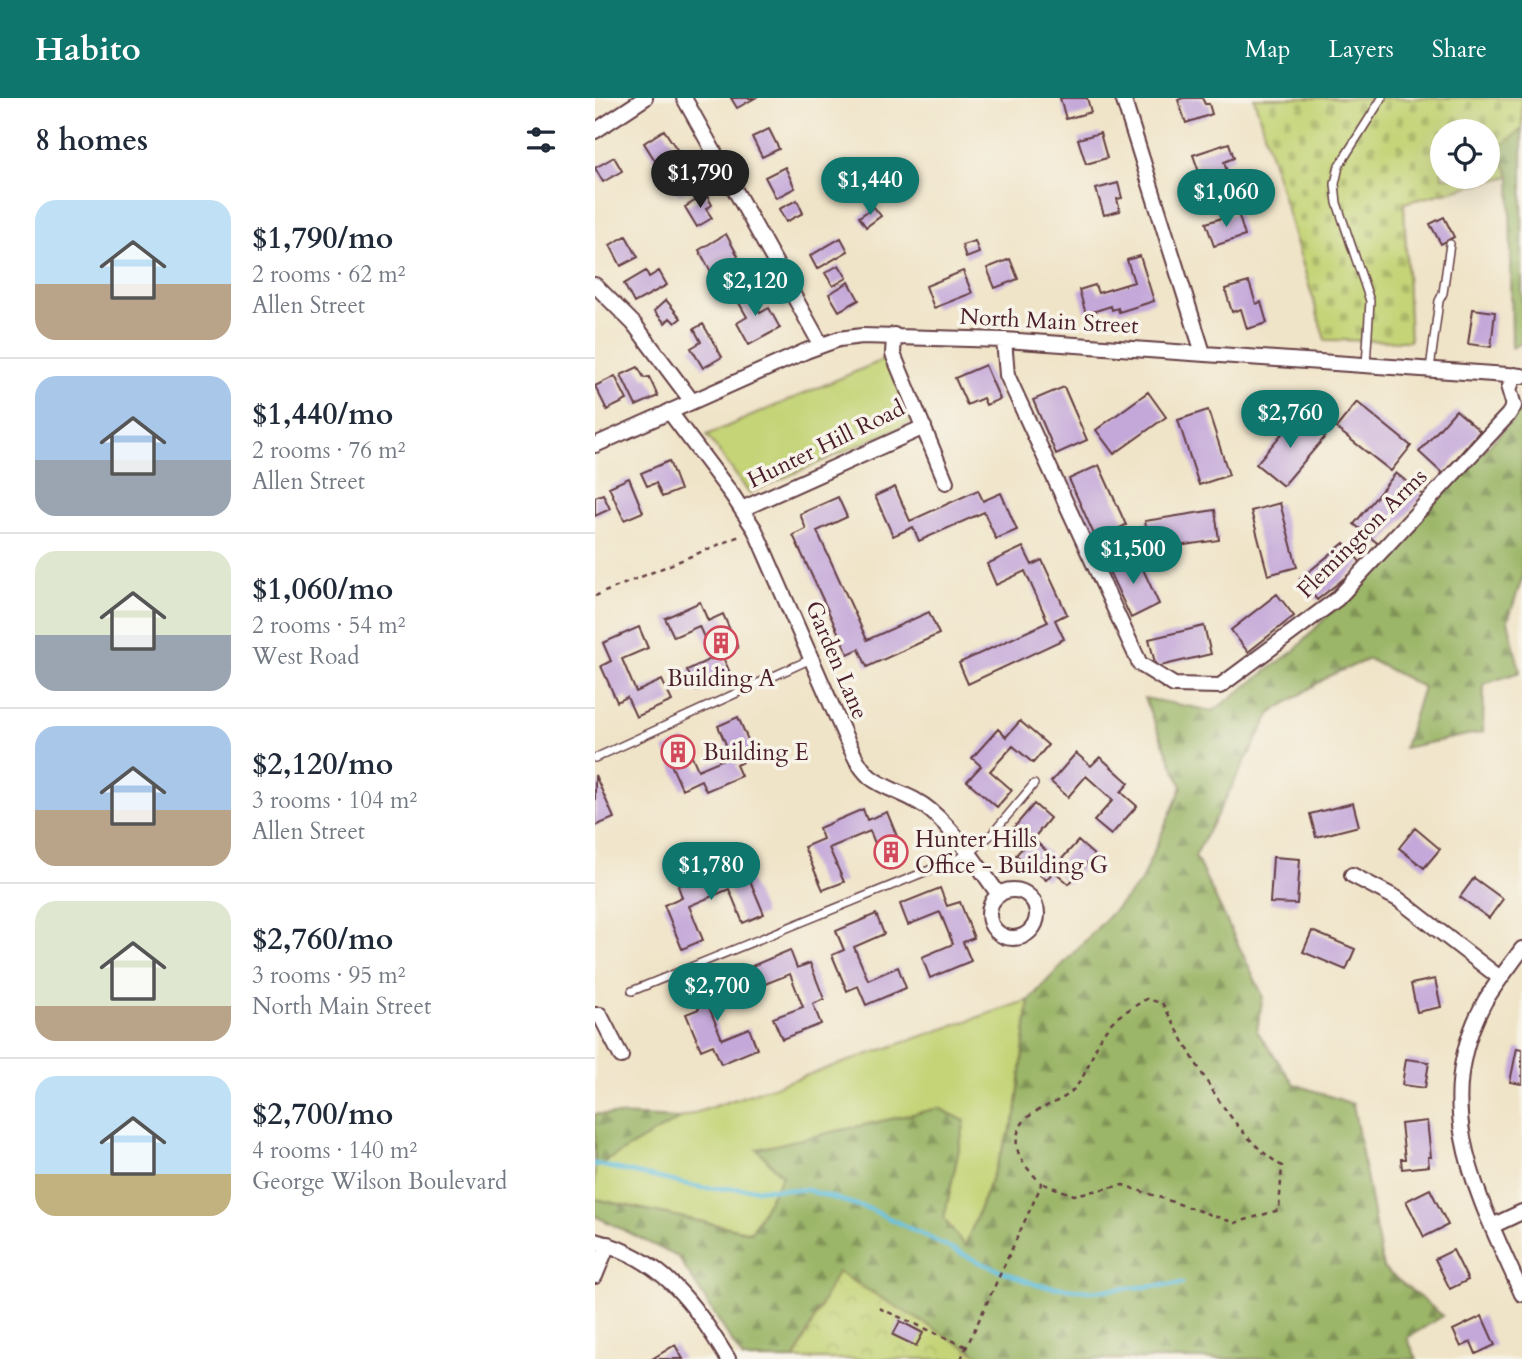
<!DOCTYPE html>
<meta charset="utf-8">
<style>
body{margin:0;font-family:Cardo,serif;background:#f6f6f7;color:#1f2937;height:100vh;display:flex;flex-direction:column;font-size:26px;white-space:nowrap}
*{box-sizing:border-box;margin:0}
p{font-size:23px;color:#747a83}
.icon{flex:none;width:38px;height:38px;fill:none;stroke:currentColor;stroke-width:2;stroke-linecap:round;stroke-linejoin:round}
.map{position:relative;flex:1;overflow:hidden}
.side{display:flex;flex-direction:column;background:#fff;width:595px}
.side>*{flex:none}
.buttons{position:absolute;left:835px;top:21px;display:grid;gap:14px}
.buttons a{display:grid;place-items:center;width:70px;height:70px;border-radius:50%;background:#fff;box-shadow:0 7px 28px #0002;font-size:35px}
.price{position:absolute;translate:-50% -60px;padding:0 16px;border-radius:24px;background:#0f766e;color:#fff;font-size:23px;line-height:46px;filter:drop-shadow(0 2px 4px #0008)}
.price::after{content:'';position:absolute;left:50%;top:42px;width:21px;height:16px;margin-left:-10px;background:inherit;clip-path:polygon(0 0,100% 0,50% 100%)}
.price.on{background:#222;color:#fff}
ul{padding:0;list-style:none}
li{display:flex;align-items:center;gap:21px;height:175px;padding:0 35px}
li+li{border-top:2px solid #e0e1e3}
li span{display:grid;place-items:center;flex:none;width:196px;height:140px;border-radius:21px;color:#555}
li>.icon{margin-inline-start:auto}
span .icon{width:84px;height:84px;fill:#fffc;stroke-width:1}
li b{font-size:30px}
h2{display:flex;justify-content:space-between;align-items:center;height:84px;padding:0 35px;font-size:30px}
header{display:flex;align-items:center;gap:42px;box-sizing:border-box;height:98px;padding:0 35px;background:#0f766e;color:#fff}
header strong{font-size:33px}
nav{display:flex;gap:38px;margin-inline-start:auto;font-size:24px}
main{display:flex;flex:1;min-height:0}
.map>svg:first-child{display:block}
.green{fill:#c4d477;stroke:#877a51;stroke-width:2}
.forest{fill:url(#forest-firs);stroke:#726a4a;stroke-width:2}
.cemetery{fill:url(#cemetery-stones);stroke:#877a51;stroke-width:2;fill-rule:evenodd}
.park{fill:url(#park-crowns);stroke:#877a51;stroke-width:2}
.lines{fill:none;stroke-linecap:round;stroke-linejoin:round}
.stream{stroke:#61bfdf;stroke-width:4.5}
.building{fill:#c4a8d9}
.service-casing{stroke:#633d43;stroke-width:10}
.minor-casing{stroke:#633d43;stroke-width:18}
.path{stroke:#633d43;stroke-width:2.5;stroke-dasharray:5 5;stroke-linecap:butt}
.service{stroke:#fff;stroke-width:7}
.minor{stroke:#fff;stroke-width:14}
.labels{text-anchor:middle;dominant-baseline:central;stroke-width:7;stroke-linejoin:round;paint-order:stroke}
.street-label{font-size:23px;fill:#4a1f2b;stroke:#f7f3e8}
.poi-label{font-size:23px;fill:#4a1f2b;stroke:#f7f3e8;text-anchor:start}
</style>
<header>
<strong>Habito</strong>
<nav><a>Map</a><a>Layers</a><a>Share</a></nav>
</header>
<main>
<section class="side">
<h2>8 homes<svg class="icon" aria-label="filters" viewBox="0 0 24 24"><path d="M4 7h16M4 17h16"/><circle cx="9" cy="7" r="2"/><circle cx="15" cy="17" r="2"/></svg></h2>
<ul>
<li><span style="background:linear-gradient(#bfe0f5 60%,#b9a48a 0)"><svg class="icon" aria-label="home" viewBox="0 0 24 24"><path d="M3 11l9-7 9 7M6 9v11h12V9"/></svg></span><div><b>$1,790/mo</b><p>2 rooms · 62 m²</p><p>Allen Street</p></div></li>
<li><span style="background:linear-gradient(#a9c7e8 60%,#9aa5b1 0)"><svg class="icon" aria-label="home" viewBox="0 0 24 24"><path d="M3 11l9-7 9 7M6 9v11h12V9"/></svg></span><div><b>$1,440/mo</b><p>2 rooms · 76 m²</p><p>Allen Street</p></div></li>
<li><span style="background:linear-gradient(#dfe7d0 60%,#9aa5b1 0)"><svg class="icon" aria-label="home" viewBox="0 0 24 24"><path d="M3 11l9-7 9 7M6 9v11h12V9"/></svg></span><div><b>$1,060/mo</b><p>2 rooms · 54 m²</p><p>West Road</p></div></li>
<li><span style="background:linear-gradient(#a9c7e8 60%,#b9a48a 0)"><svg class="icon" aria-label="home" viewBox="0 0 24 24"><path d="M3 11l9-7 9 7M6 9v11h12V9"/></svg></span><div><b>$2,120/mo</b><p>3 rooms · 104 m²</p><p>Allen Street</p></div></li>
<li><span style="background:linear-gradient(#dfe7d0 75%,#b9a48a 0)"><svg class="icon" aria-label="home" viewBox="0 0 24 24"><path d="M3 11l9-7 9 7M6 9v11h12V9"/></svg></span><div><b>$2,760/mo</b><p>3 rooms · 95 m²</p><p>North Main Street</p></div></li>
<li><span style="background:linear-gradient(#bfe0f5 70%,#c2b280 0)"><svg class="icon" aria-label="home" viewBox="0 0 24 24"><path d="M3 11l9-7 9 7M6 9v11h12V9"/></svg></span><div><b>$2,700/mo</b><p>4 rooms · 140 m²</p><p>George Wilson Boulevard</p></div></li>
</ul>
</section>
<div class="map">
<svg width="927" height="1261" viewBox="0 0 927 1261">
<defs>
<pattern id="forest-firs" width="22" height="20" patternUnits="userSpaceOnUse" patternTransform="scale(1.75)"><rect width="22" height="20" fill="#9bb668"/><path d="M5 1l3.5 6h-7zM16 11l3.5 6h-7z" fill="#809356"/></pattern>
<pattern id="cemetery-stones" width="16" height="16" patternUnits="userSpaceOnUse" patternTransform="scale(1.75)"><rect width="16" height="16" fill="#c4d477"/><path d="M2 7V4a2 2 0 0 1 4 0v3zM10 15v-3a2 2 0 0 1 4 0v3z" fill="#aab667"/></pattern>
<pattern id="park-crowns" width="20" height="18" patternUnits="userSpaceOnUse" patternTransform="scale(1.75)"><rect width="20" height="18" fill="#c4d477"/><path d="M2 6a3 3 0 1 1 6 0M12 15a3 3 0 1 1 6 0" fill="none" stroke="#aab667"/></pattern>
</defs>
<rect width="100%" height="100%" fill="#f7f3e8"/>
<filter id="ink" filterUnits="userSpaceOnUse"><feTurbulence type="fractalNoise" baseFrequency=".0143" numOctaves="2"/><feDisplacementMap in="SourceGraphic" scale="14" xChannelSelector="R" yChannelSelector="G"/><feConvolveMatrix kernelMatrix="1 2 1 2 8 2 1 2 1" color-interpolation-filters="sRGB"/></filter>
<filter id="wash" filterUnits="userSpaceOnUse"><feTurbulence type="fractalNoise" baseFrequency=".00686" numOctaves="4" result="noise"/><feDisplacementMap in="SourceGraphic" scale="28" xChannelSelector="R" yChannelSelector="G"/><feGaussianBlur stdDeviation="1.57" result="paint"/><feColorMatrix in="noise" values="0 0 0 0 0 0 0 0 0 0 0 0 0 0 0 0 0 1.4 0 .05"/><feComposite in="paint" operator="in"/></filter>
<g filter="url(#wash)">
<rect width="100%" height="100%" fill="#f0e4c8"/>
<path class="green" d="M288 262 296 270 317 324 154 395 112 337Z
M434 902 421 1017 370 1149 156 1134 0 1101V1069L85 1020Z"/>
<path class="forest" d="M927 31V245L917 250 915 78 902 51Z
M922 311H927V481L913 522 925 574 889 586 888 634 809 650 828 589 774 561 736 577 676 615 600 758 668 898 662 933 699 986 758 1006 788 1170 848 1218 812 1240 822 1261H390L242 1174 200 1261H148L83 1159 0 1118V1101L156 1134 187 1078 162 1051 344 1010 370 1023 349 1121 370 1148 421 1017 434 902 545 785 587 689 549 600 618 613 700 552 919 321Z
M0 1016 85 1020 0 1069Z"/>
<path class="cemetery" d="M659 0H927V31L902 51 915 78 809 105 815 243 730 242ZM847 33H892V79H847Z"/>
<path class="park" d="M242 1174 390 1261H200Z"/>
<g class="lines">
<path class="stream" d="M0 1066 108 1090 212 1092 275 1111 384 1164 442 1187 494 1193 587 1186"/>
</g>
<g id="blocks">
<path class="building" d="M136 0H160L142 10Z
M465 0H492L496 14 471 21Z
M588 0H607L610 6H614L617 16 591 25 583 2Z
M174 31 184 51 167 59 157 39Z
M69 32 85 56 64 69 49 45Z
M505 35 512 60 491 66 483 41Z
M634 45 639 60 629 64 634 80 613 88 608 73 604 74 598 57Z
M19 59 27 73 8 84 0 70Z
M91 63 104 84 84 97 71 76Z
M190 69 200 90 181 100 170 79Z
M523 85 527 100 522 101 525 113 509 117 501 91Z
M111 96 117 107 111 111 117 120 102 129 90 109Z
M202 102 208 115 191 124 184 111Z
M279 109 286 118 271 129 264 119Z
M643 115 650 138 619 148 611 125Z
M849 119 859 139 846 146 835 126Z
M131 136 143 158 116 174 104 152Z
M31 138 43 159 26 168 15 147Z
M246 140 253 153 222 171 215 158Z
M380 143 384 155 371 160 367 147Z
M545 158 559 203 524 214 523 210 517 212 516 208 491 216 484 192 500 187 503 195 539 184 532 162Z
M415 161 423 181 400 190 392 170Z
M244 167 252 180 238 188 230 175Z
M51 173 54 179 64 173 72 187 39 205 29 186Z
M368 173 377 195 339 210 331 188Z
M254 184 264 202 244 213 234 196Z
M654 184 661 206 666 204 672 225 652 231 646 211 637 214 630 191Z
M155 188 165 207 162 208 165 215 174 210 185 230 154 247 142 225 152 219 139 196Z
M71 202 86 220 80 225 75 220 70 225 59 213Z
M878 211 900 214 896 249 873 246Z
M108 226 127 259 108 270 96 250 106 244 99 231Z
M390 267 405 301 391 307 388 300 372 307 360 280Z
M43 269 49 280 54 279 63 298 41 308 26 277Z
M20 278 32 302 12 312 0 288Z
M469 289 492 342 461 356 438 302Z
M553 294 571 319 519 356 501 332Z
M762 304 816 348 796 373 741 330Z
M613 312 634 377 604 387 583 322Z
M861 312 885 333 848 376 824 354Z
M703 317 730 339 688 388 661 366Z
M74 363 85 392 67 399 61 385 52 388 46 375Z
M504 367 531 427 501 441 474 381Z
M801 375 828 397 786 448 759 426Z
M34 380 48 414 29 422 14 389Z
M300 389 315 423 383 392 388 403 406 395 422 432 401 441 389 414 324 443 318 429 298 438 280 398Z
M8 396 15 411 0 418V399Z
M243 399 252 419 222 433 272 542 334 514 344 536 272 569 264 551 253 556 198 437 211 431 205 416Z
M685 405 702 469 673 477 656 413Z
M620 412 624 442 555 452 550 423Z
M749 445 767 466 722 502 705 481Z
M428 449 437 467 447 462 472 516 460 522 469 541 373 586 364 565 453 524 430 473 401 487 392 466Z
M541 456 564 506 536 520 512 469Z
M682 496 699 518 653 554 636 532Z
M105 504 113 523 128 516 143 550 127 557 136 577 101 593 92 572 118 560 104 528 79 539 70 520Z
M609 528 616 556 561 569 554 541Z
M44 529 53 550 27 561 41 594 67 582 77 603 41 619 32 599 22 604 6 568 16 563 8 545Z
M143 619 160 658 141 667 146 678 111 693 106 682 87 691 69 651 90 642 103 672 136 658 123 628Z
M425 623 453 647 438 665 418 648 395 673 417 692 402 709 372 683 386 668 377 660 403 631 411 639Z
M481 655 496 668 505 659 534 685 526 694 542 708 516 737 499 723 518 702 491 678 473 699 456 684Z
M0 677 19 720 0 728Z
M758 705 764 728 721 739 715 716Z
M439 706 455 720 438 741 464 764 483 743 499 757 474 786 459 773 451 782 421 757 430 747 415 734Z
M268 711 272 722 292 714 310 758 289 767 275 733 234 750 249 784 228 792 209 749 228 741 224 730Z
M820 730 845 751 829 770 804 750Z
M678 759 705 761 702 806 675 805Z
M127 770 132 781 151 773 169 816 148 825 134 791 94 808 108 842 87 851 69 807 87 799 83 788Z
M879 780 908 801 894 820 865 799Z
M345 790 352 808 365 804 379 840 368 844 376 863 335 880 327 859 358 846 345 814 313 827 305 806Z
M281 816 289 836 259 849 273 882 303 869 311 890 271 907 263 888 252 893 237 857 249 852 241 833Z
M717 833 760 851 751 872 708 854Z
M195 852 202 870 215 865 229 901 218 906 226 926 187 941 178 920 208 909 195 876 165 888 157 868Z
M132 878 140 899 114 909 127 941 154 930 162 951 126 966 118 947 106 952 91 916 104 911 96 892Z
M840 881 846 909 822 914 816 886Z
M922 950 927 951V986L915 984Z
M811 961 834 964 830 990 807 987Z
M832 1023 836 1059H833L834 1068 807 1071 806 1061H810L806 1026Z
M835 1091 853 1127 829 1139 811 1103Z
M858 1152 873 1182 855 1191 840 1161Z
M887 1218 900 1247 881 1256 876 1244 866 1249 858 1232Z
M305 1223 328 1235 321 1248 298 1237Z
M80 1247 88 1261H57Z"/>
</g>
</g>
<g filter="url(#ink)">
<use href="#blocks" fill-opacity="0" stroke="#633d43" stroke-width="2"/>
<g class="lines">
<defs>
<path id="service" d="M771 267 775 203 742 105 740 86 744 68 787 0
M835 271 844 203 848 195 855 146
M0 660 216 561
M37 893 374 756 397 736 439 686"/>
<path id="minor" d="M89 0 226 247
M528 0 608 255
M0 33 50 0
M0 187 39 226 96 302
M299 237 298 256 351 384
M409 242 412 277 545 566 579 587 625 588 742 501 913 317 919 308 914 291 920 277
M74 313 138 398 160 432 250 638C257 653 263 668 275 679 292 693 317 696 336 713 363 736 383 768 404 797
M0 347 211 253 244 241 267 238 409 242 927 278
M147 411 329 329
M757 777 803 801 905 880
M394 816a24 24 0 1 1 48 0a24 24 0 1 1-48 0Z
M927 851C914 869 901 885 890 903 832 1008 884 1099 927 1196
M0 917H5L26 958
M897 1128 927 1114
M0 1143C68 1161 98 1204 133 1261
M0 1178 13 1146"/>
</defs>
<use href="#service" class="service-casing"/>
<use href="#minor" class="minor-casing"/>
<path class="path" d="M0 498 147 437
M284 1210 372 1249
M366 1261 445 1090 446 1085C434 1072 419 1059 422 1039 427 1009 461 1010 478 992 494 976 498 948 512 930 521 917 538 910 551 901L567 905C599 960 633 1034 687 1068L684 1112 640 1125 528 1087 479 1097 446 1085"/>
<use href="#service" class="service"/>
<use href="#minor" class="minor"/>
</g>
</g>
<defs>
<symbol id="building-ring" viewBox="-11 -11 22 22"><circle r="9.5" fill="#f7f3e8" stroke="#d1495b" stroke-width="1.5"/><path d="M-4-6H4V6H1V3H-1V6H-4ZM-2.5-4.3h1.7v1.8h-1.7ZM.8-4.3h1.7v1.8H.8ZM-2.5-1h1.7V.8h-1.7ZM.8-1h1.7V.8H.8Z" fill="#d1495b"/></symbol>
</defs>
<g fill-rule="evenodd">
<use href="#building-ring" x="107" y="526" width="38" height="38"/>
<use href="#building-ring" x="64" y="635" width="38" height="38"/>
<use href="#building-ring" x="277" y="735" width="38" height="38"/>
</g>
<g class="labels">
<g class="street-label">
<text transform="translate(454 223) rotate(3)">North Main Street</text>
<text transform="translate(231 346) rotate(-26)">Hunter Hill Road</text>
<text transform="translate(767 435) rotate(-45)">Flemington Arms</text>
<text transform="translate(242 562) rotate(67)">Garden Lane</text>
</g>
<g class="poi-label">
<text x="126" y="580" text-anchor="middle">Building A</text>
<text x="108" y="654">Building E</text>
<text x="320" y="741">Hunter Hills<tspan x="320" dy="26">Office - Building G</tspan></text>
</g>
</g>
</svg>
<div class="buttons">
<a><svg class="icon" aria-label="locate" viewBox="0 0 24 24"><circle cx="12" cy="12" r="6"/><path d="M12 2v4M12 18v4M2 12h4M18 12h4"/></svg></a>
</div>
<b class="price on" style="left:105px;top:112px">$1,790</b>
<b class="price" style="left:275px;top:119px">$1,440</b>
<b class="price" style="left:631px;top:131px">$1,060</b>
<b class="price" style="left:160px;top:220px">$2,120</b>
<b class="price" style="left:695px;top:352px">$2,760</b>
<b class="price" style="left:538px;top:488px">$1,500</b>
<b class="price" style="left:116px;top:804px">$1,780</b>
<b class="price" style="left:122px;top:925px">$2,700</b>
</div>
</main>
